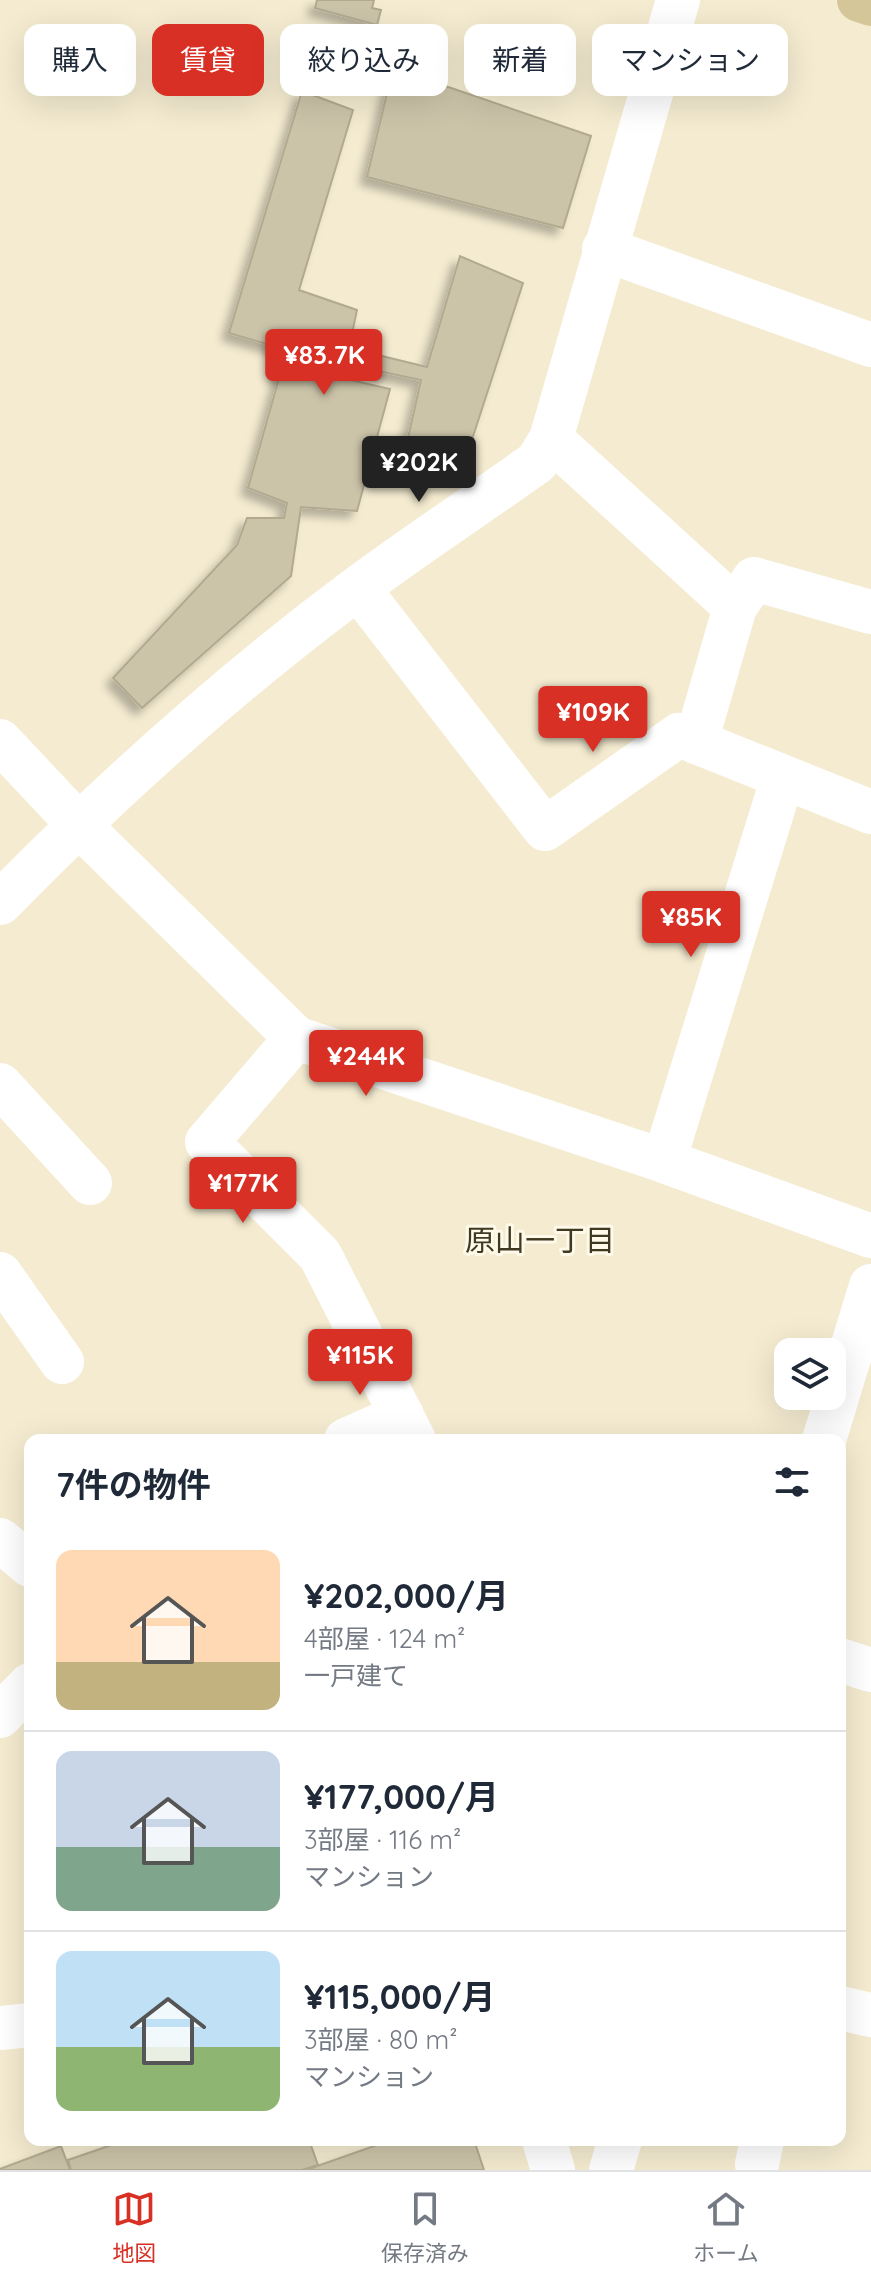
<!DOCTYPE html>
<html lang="ja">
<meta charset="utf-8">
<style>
body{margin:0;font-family:Quicksand,"Noto Sans JP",sans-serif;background:#f6f6f7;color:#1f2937;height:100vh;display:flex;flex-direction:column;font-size:30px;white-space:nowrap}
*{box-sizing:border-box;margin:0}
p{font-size:26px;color:#747a83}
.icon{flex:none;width:44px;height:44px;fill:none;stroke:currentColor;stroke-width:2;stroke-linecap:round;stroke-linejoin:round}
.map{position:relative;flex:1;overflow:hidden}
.details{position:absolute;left:24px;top:1434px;width:822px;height:712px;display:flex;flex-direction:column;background:#fff;border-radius:16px;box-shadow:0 8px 32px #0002}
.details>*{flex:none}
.hud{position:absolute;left:24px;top:24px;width:824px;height:72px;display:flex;gap:16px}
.buttons{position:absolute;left:774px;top:1338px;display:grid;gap:16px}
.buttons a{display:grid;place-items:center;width:72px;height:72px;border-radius:16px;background:#fff;box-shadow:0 8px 32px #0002;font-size:40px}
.price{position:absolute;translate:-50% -68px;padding:0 18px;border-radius:8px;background:#d93025;color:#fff;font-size:26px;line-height:52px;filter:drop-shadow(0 2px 4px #0008)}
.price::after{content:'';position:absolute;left:50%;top:48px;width:24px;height:18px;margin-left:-12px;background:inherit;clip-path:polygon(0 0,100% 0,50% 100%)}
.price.on{background:#222;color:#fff}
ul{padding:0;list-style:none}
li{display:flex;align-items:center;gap:24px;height:200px;padding:0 32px}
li+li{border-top:2px solid #e0e1e3}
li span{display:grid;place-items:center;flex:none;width:224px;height:160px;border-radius:16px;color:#555}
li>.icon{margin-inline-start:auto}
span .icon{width:96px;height:96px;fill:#fffc;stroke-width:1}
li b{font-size:34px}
h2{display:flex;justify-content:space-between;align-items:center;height:96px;padding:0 32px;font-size:34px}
.chip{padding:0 28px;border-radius:16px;background:#fff;box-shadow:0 8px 32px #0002;font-size:28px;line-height:72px}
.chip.on{background:#d93025;color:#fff}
.tabs{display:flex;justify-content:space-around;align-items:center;height:112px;border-top:2px solid #e0e1e3;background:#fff;font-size:22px;color:#747a83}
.tabs a{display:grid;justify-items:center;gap:4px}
.tabs .on{color:#d93025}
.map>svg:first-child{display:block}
.building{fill:#ccc4a9;stroke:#b2aa90;stroke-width:2;filter:url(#shadow)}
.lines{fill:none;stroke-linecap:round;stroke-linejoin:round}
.minor{stroke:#fff;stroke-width:44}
.major{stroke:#d4c699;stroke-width:44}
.labels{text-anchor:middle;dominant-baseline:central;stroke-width:6;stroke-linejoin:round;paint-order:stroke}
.neighbourhood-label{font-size:30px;fill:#403922;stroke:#fef9e8}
</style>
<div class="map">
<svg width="871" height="2170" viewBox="0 0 871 2170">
<defs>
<filter id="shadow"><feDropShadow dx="-7" dy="7" stdDeviation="4" flood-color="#0004"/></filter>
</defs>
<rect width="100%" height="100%" fill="#f4ebd0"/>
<path class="building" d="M317 0H374L372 8 381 10 377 25 315 8Z
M393 68 591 136 563 228 367 177Z
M302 91 353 110 299 290 357 310 349 348 427 367 460 256 523 283 462 470 404 456 421 380 345 364 342 378 390 389 357 511 301 507 291 576 142 708 113 678 237 545 247 518H284L287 503 248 488 287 350 229 333Z
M126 2140H309L318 2165 302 2170H71L68 2160Z
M391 2140H474L484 2170H306Z
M61 2146 70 2170H0V2169Z"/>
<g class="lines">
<path class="minor" d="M604 249 871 345
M551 439 735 607
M358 588 545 829 679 735 871 812
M0 741 78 824 296 1038 664 1161 871 1236
M696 742 735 607 754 579 871 612
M0 903C112 789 231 682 359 587 417 544 478 504 537 462L551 439 678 0
M296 1038 207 1142 320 1255 414 1440
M0 1085 90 1183
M664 1161 783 777
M0 1274 62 1362
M346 1440 402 1415
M824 1440 871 1286
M0 1540 30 1565
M840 1660 871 1670
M0 1716 30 1685
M840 2008 871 2015
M0 2028 30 2025
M544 2140 553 2170
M757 2164 762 2140
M611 2170 620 2140"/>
<path class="major" d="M859 0 871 4"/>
</g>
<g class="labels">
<g class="neighbourhood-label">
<text x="540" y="1240">原山一丁目</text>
</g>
</g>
</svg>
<div class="buttons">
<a><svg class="icon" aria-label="layers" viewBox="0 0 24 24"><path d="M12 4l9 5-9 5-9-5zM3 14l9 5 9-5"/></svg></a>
</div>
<b class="price" style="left:324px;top:397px">¥83.7K</b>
<b class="price on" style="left:419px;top:504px">¥202K</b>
<b class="price" style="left:593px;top:754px">¥109K</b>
<b class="price" style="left:691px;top:959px">¥85K</b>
<b class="price" style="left:366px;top:1098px">¥244K</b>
<b class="price" style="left:243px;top:1225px">¥177K</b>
<b class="price" style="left:360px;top:1397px">¥115K</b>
<div class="hud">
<a class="chip">購入</a>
<a class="chip on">賃貸</a>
<a class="chip">絞り込み</a>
<a class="chip">新着</a>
<a class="chip">マンション</a>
</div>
<section class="details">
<h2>7件の物件<svg class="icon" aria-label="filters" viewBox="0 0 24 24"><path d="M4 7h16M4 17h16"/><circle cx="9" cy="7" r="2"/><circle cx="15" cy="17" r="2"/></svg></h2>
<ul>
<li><span style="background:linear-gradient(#ffd9b3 70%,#c2b280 0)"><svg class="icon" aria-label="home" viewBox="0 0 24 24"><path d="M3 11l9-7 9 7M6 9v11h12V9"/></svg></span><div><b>¥202,000/月</b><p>4部屋 · 124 m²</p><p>一戸建て</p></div></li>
<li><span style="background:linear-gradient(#c9d6e8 60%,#7fa58c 0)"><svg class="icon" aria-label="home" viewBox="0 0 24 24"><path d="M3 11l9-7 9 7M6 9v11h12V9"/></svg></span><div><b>¥177,000/月</b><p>3部屋 · 116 m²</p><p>マンション</p></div></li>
<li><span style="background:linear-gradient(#bfe0f5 60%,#8fb573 0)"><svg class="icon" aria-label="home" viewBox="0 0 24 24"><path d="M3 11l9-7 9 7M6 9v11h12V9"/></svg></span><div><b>¥115,000/月</b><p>3部屋 · 80 m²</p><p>マンション</p></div></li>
</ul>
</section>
</div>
<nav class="tabs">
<a class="on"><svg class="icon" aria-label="map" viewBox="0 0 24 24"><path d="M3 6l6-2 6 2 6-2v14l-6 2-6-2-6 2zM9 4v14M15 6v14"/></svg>地図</a>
<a><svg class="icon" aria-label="saved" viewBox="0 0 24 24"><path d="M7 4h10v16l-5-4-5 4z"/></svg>保存済み</a>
<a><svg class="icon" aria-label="home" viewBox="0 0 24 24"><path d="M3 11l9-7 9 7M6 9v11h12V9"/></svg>ホーム</a>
</nav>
